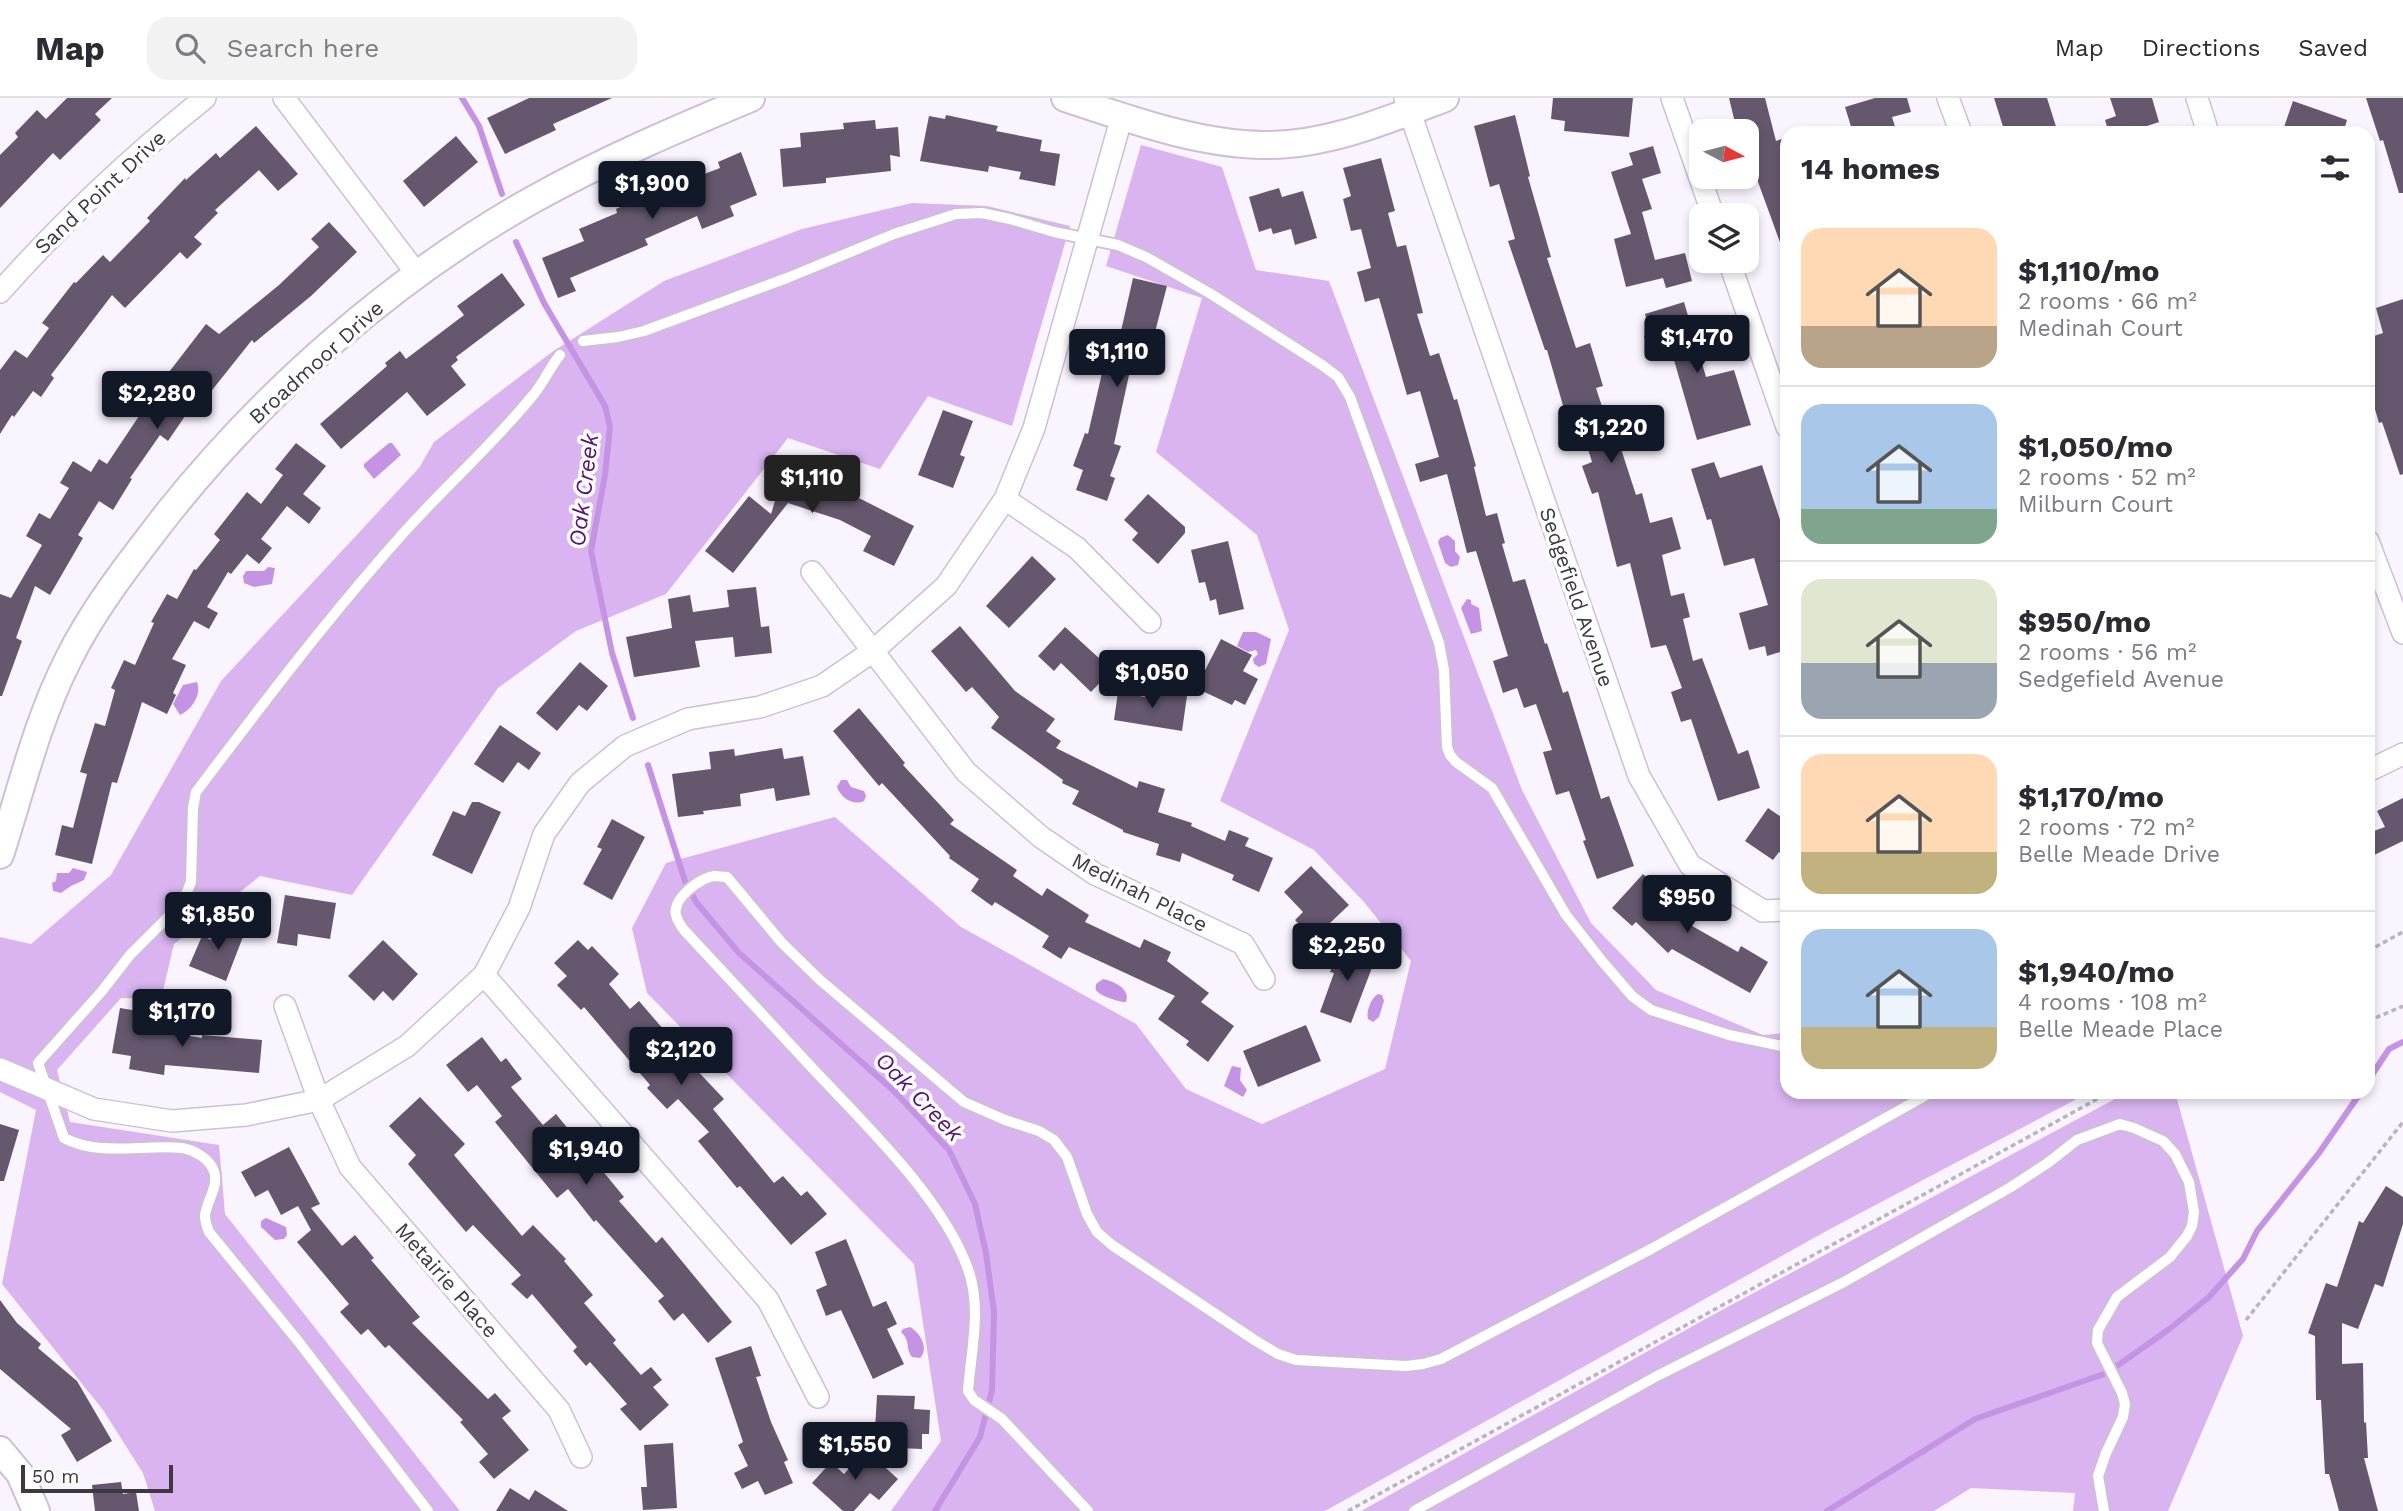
<!DOCTYPE html>
<meta charset="utf-8">
<style>
body{margin:0;font-family:"Work Sans",sans-serif;background:#f2f2f3;color:#2b2b33;height:100vh;display:flex;flex-direction:column;font-size:26px;white-space:nowrap}
*{box-sizing:border-box;margin:0}
p{font-size:23px;color:#7c7c81}
.icon{flex:none;width:38px;height:38px;fill:none;stroke:currentColor;stroke-width:2;stroke-linecap:round;stroke-linejoin:round}
.map{position:relative;flex:1;overflow:hidden}
.panel{position:absolute;left:1780px;top:28px;width:595px;height:973px;display:flex;flex-direction:column;background:#fff;border-radius:21px;box-shadow:0 4px 10px #0003}
.panel>*{flex:none}
.needle{width:46px;rotate:97deg}
.fabs{position:absolute;left:1689px;top:21px;display:grid;gap:14px}
.fabs a{display:grid;place-items:center;width:70px;height:70px;border-radius:14px;background:#fff;box-shadow:0 4px 10px #0003;font-size:35px}
.scale{position:absolute;left:21px;bottom:18px;width:152px;box-sizing:border-box;padding-left:7px;border:4px solid #3d3841;border-top:0;font-size:19px;line-height:24px;white-space:nowrap;color:#3d3841;-webkit-text-stroke:5px #fff;paint-order:stroke}
.price{position:absolute;translate:-50% -60px;padding:0 16px;border-radius:7px;background:#111827;color:#fff;font-size:23px;line-height:46px;filter:drop-shadow(0 2px 4px #0008)}
.price::after{content:'';position:absolute;left:50%;top:42px;width:21px;height:16px;margin-left:-10px;background:inherit;clip-path:polygon(0 0,100% 0,50% 100%)}
.price.active{background:#222;color:#fff}
ul{padding:0;list-style:none}
li{display:flex;align-items:center;gap:21px;height:175px;padding:0 21px}
li+li{border-top:2px solid #e1e1e2}
li span{display:grid;place-items:center;flex:none;width:196px;height:140px;border-radius:21px;color:#555}
li>.icon{margin-inline-start:auto}
span .icon{width:84px;height:84px;fill:#fffc;stroke-width:1}
li b{font-size:30px}
h2{display:flex;justify-content:space-between;align-items:center;height:84px;padding:0 21px;font-size:30px}
header{display:flex;align-items:center;gap:42px;box-sizing:border-box;height:98px;padding:0 35px;background:#fff;border-bottom:2px solid #e1e1e2}
header strong{font-size:33px}
nav{display:flex;gap:38px;margin-inline-start:auto;font-size:24px}
.search{width:490px;height:63px;background:#f2f2f3;display:flex;align-items:center;gap:18px;box-sizing:border-box;padding:0 24px;border-radius:21px;color:#7c7c81;font-size:26px}
.map>svg:first-child{display:block}
.green{fill:#d9b4f1}
.water{fill:#c593e4}
.lines{fill:none;stroke-linecap:round;stroke-linejoin:round}
.stream{stroke:#c593e4;stroke-width:6}
.building{fill:#65586e}
.service-casing{stroke:#cebfd7;stroke-width:14}
.minor-casing{stroke:#cebfd7;stroke-width:24}
.tertiary-casing{stroke:#cebfd7;stroke-width:30}
.path{stroke:#bab4be;stroke-width:3.5;stroke-dasharray:5 3.5;stroke-linecap:butt}
.service{stroke:#fff;stroke-width:10}
.minor{stroke:#fff;stroke-width:21}
.tertiary{stroke:#fff;stroke-width:26}
.labels{text-anchor:middle;dominant-baseline:central;stroke-width:7;stroke-linejoin:round;paint-order:stroke}
.street-label{font-size:21px;fill:#3d3841;stroke:#fff}
.water-label{font-size:23px;font-style:italic;fill:#561574;stroke:#fff}
</style>
<header>
<strong>Map</strong>
<div class="search"><svg class="icon" aria-label="search" viewBox="0 0 24 24"><circle cx="10" cy="10" r="6"/><path d="M15 15l6 6"/></svg>Search here</div>
<nav><a>Map</a><a>Directions</a><a>Saved</a></nav>
</header>
<div class="map">
<svg width="2403" height="1413" viewBox="0 0 2403 1413">
<rect width="100%" height="100%" fill="#faf4fe"/>
<path class="green" d="M1141 47 1222 69 1256 172 1329 183 1522 692 1591 825 1656 892 1763 937 1787 935V994H2090L1830 1131 1325 1413H891L941 1343 914 1166 647 895 632 830 666 765 835 719 961 829 1136 926 1186 991 1262 1026 1385 971 1411 863 1364 804 1314 752 1220 703 1289 532 1257 437 1156 354 1202 200 1106 168Z
M912 105 987 108 1070 128 1012 328 928 298 880 371 788 340 666 496 576 533 498 590 352 797 260 778 174 846 161 901 121 900 57 972 70 1024 219 1047 225 1116 460 1413H155L143 1375 103 1312 2 1186 36 1012 0 994V839L31 846 111 777 221 583 419 370 434 344 552 254 664 183 802 131Z
M2128 994H2175L2243 1238 2168 1413H2073L2075 1395 1971 1390 1934 1413H1361L1709 1219Z"/>
<path class="water" d="M389 345H392L401 357 374 381 364 369V366Z
M1448 437 1455 443V453L1460 459 1458 467 1451 469 1445 465 1438 444 1440 440Z
M268 469 275 470 272 486 254 489 244 485 243 478 246 473H264Z
M1467 501 1471 502V506L1479 510 1482 533 1471 536 1461 510Z
M1243 534H1256L1271 541 1266 566 1259 569 1254 566 1253 561 1258 556 1256 552 1248 554 1237 548Z
M197 584C202 596 192 612 180 617L173 606 183 587Z
M841 682H847L851 689 864 693 866 698 864 703C853 708 841 700 837 689Z
M73 770 87 774 84 782 71 788 61 795 53 793 52 785 56 783 57 775H69Z
M1103 881C1114 883 1131 891 1126 904 1121 905 1098 897 1096 892 1095 890 1096 888 1096 886Z
M1378 896 1382 897 1384 903 1379 919 1373 924 1368 921C1366 913 1371 900 1378 896Z
M202 910 217 912 223 922 215 930 206 928 194 934 189 930 188 923 193 920 197 912Z
M1232 968 1241 970 1240 982 1247 992 1243 999 1224 988Z
M266 1120 286 1129 287 1137 284 1141 275 1142 261 1129V1123Z
M910 1229C921 1235 929 1251 920 1260L912 1259C905 1250 911 1243 901 1234L903 1231Z"/>
<g class="lines">
<path class="stream" d="M462 0 479 28 502 96
M516 144 544 205 605 308 610 329 605 377 591 453 612 555 633 620
M648 667 685 783 696 804 739 855 895 994 949 1052 975 1106 986 1155 994 1214 992 1292 980 1339 935 1413
M2368 983 2389 951 2403 944
M1827 1413 1975 1321 2107 1275 2168 1232 2208 1200 2243 1161 2257 1133 2319 1055 2361 994"/>
</g>
<path class="building" d="M67 0H112L95 16 101 22 60 62 53 55 0 110V57L18 39 15 35 37 12 46 21Z
M529 0H612L553 26 556 32 505 56 487 20Z
M1553 0H1633L1629 39 1564 33 1565 23 1551 21Z
M1729 0H1765L1776 43 1787 39V157L1785 158 1746 51V33H1737Z
M1875 0H1907L1911 14 1892 19 1897 35H1853L1845 9Z
M1994 0H2047L2058 35H2005Z
M2110 0H2152L2159 24 2126 35H2109L2105 22 2116 18Z
M2366 0H2403V95H2399L2383 42 2380 43Z
M2293 3 2347 22 2343 35H2282Z
M946 17 998 28 996 33 1042 42 1040 53 1060 56 1055 88 1019 81 1021 74 989 68 988 74 920 63 929 18 945 21Z
M1515 17 1530 78 1528 79 1551 159 1547 160 1576 250 1590 245 1603 288 1596 290 1606 321 1611 320 1636 397 1642 395 1650 425 1672 419 1681 451 1662 457 1671 498 1684 495 1690 519 1683 521 1693 563 1702 560 1738 656 1748 652 1760 690 1718 703 1691 621 1681 624 1671 594 1682 590 1666 547 1651 550 1630 465 1617 469 1598 394 1592 396 1582 368 1592 364 1577 315 1566 318 1547 252H1545L1508 143 1515 141 1499 86 1490 89 1474 28Z
M875 22 876 31 898 29 900 59 890 57 891 73 826 80V85L783 89 780 51 801 49 800 35 844 31 843 25Z
M256 28 298 76 278 93 259 72 215 112 218 115 194 139 202 146 187 161 180 154 125 210 112 197 51 277 54 280 41 299 33 293 14 319 12 317 0 336V272L15 252 27 260 49 230 42 225 74 184 76 185 103 157 110 164 150 123 147 120 185 80 186 82 216 55 220 60Z
M456 38 478 64 424 109 403 83Z
M1653 48 1661 75 1642 81 1652 111 1642 114 1655 162 1685 155 1692 183 1666 190 1663 180 1626 189 1614 141 1631 136 1611 74 1633 67 1629 55Z
M741 54 757 97 730 108 734 118 702 131 697 118 645 141 648 147 570 180 576 193 558 200 542 160 584 143 579 131 617 115 616 111 644 98 648 107 686 90 683 84 720 70 718 64Z
M1381 60 1395 113 1388 115 1397 149 1406 147 1423 215 1417 216 1430 258 1439 255 1454 302 1457 301 1476 368 1474 369 1486 418 1497 415 1505 445 1502 446 1513 484 1525 481 1545 546 1547 545 1563 595 1568 593 1601 701 1609 698 1634 768 1597 781 1583 743 1586 742 1569 693 1556 697 1543 654 1552 652 1536 606 1524 610 1517 590 1503 595 1493 563 1508 558 1476 453 1467 455 1447 376 1420 384 1415 366 1439 359 1420 293 1407 297 1379 200 1365 204 1357 174 1371 170 1361 131 1351 133 1343 101 1351 98 1343 70Z
M1279 90 1282 99 1303 93 1317 140 1295 147 1291 131 1273 136 1271 130 1259 134 1249 99Z
M329 124 357 154 311 198 254 245 252 242 201 306 196 302 168 343 160 337 130 380 132 381 113 412 99 403 78 437 83 440 50 497 35 488 16 540 22 543 2 598H0V496L11 500 42 447 26 438 39 415 50 421 69 390 60 385 73 363 91 374 99 361 107 366 143 312 135 306 149 286 156 291 206 226 219 236 279 187 319 149 311 141Z
M502 175 525 207 456 259 458 262 451 268 466 287 427 318 407 294 341 351 320 326 387 268 385 265 400 253 406 261 464 217 457 208Z
M1133 180 1167 188 1149 257 1134 254 1114 346 1121 348 1110 378 1115 380 1107 403 1076 392 1083 372 1073 368 1085 335 1088 336 1105 262 1114 264Z
M2403 201V376L2400 377 2382 324 2379 325 2368 287V274L2373 272 2368 255V240L2383 235 2376 210Z
M1684 204 1706 279 1734 272 1751 327 1697 342 1672 255 1652 262 1644 238 1651 237 1645 216Z
M943 312 973 323 960 357 965 359 953 390 918 377Z
M296 345 326 368 303 396 321 410 309 426 287 408 261 441 272 450 259 466 247 456 231 476 228 474 207 509 218 515 209 531 194 523 172 561 186 567 173 595 176 597 167 616 142 604 117 685 112 684 92 766 55 757 62 727 73 730 87 676 80 674 95 625 105 628 115 592 111 590 124 562 135 567 154 525 151 524 167 496 177 501 194 471 196 472 220 442 214 436 247 394 261 406 283 377 275 371Z
M788 361 814 369 816 361 840 369 836 381 856 387 853 397 914 428 894 468 863 453 871 438 840 422 788 405 733 475 705 453 749 398 771 416Z
M1714 364 1720 380 1762 367 1787 443V552L1767 558 1765 548 1749 552 1739 515 1768 507 1754 460 1724 468 1711 421 1707 422 1691 371Z
M1148 396 1185 429V435L1158 466 1132 442 1138 435 1124 422Z
M1228 443 1244 511 1219 517 1216 501 1210 503 1205 484 1199 485 1191 452Z
M1032 458 1056 481 1009 530 986 508Z
M756 489 761 529 769 528 772 555 735 559 733 539 695 543 700 569 634 579 626 539 672 530 668 501 690 497 693 514 729 509 727 492Z
M960 528 1015 593 1055 621 1046 633 1061 643 1056 650 1137 690 1139 683 1165 691 1158 714 1192 725 1191 728 1225 743 1229 732 1249 740 1245 748 1273 760 1259 794 1232 782 1234 777 1182 755 1180 764 1156 757 1159 746 1123 734V732L1072 706 1079 693 1062 685 1063 682 991 630 999 619 972 589 966 594 931 553Z
M1065 529 1112 572 1091 594 1061 565 1054 573 1038 558Z
M1221 541 1252 557 1243 573 1258 581 1245 607 1235 602 1232 607 1196 590Z
M580 564 608 588 587 613 579 607 557 633 536 615Z
M1158 593 1187 598 1182 633 1114 622 1118 594 1156 601Z
M859 610 905 665 903 667 954 722 950 726 1017 772 1013 778 1042 798 1047 790 1089 817 1085 824 1140 850 1144 841 1171 854 1167 863 1209 895 1201 904 1234 928 1208 964 1186 947 1189 943 1158 921 1175 898 1069 849 1061 861 1042 849 1049 838 995 804 992 808 971 793 979 781 949 760 950 758 882 685 879 688 833 633Z
M500 627 541 655 529 672 518 664 503 685 474 666Z
M782 650 784 661 803 658 810 697 776 703 774 690 740 696 741 708 703 713 704 716 678 719 672 676 711 671 709 654 734 651 735 658Z
M2403 700V743L2368 760V735L2385 729 2377 713Z
M472 704H479L501 714 472 776 432 757 453 713 465 718Z
M1768 710 1787 723V760L1779 754 1773 762 1745 743Z
M612 721 645 739 612 802 583 786 602 751 597 749Z
M1311 768 1349 807 1313 841 1295 822 1303 814 1284 794Z
M1643 776 1684 814 1678 820 1738 854 1741 848 1768 864 1750 895 1672 851 1668 855 1636 824 1632 828 1612 810Z
M285 797 336 805 330 841 298 836 297 848 277 845Z
M219 825 244 836 226 883 189 868 202 838 212 842Z
M383 842 418 876 393 903 383 893 374 903 348 878Z
M578 842 588 852 592 848 619 876 609 886 630 911 639 903 676 946 674 948 724 1001 713 1011 774 1085 783 1078 801 1098 807 1093 827 1116 791 1147 740 1088 737 1090 698 1043 709 1034 678 1001 667 1011 647 990 650 987 584 909 581 912 557 887 567 878 554 865Z
M1341 846 1376 859 1351 925 1320 914 1334 875 1330 874Z
M120 910 144 914 141 930 202 940V937L262 942 259 975 165 967 164 977 129 971 131 958 112 955Z
M1306 927 1321 963 1258 989 1243 953Z
M482 939 501 964 506 960 522 981 511 989 543 1027 556 1016 624 1099 619 1103 656 1145 662 1139 732 1224 708 1245 683 1215 674 1223 658 1203 664 1198 596 1122 594 1124 568 1091 557 1100 495 1024 502 1018 477 987 468 994 446 967Z
M420 999 465 1046 454 1057 522 1138 533 1127 566 1161 564 1163 593 1197 584 1205 616 1242 613 1245 641 1277 651 1269 662 1282 653 1289 669 1307 640 1333 620 1311 627 1306 590 1264 586 1268 573 1253 577 1249 532 1196 527 1201 511 1186 521 1177 473 1127 466 1134 408 1066 416 1057 389 1028Z
M0 1026 19 1032 4 1083H0Z
M289 1049 320 1106 311 1110 342 1148 355 1137 374 1160 371 1162 420 1219 412 1225 488 1301 495 1295 511 1313 502 1320 529 1352 494 1381 479 1364 488 1356 460 1324 463 1322 389 1247 385 1250 368 1231 361 1237 340 1214 349 1206 297 1144 311 1132 298 1108 281 1117 268 1092 255 1099 241 1074Z
M2386 1088 2403 1099V1126L2383 1189 2375 1186 2358 1231 2342 1225V1266L2363 1265 2364 1325 2366 1324 2368 1360H2364L2378 1413H2339L2329 1376H2325L2321 1302H2316L2315 1238 2308 1235 2326 1185 2337 1189 2359 1123 2363 1125Z
M846 1141 873 1209 886 1203 897 1226 887 1231 904 1266 873 1281 841 1212 826 1218 816 1192 827 1187 815 1154Z
M0 1202 17 1225 41 1246 38 1250 77 1283 112 1343 77 1364 61 1337 71 1331 0 1271Z
M751 1248 761 1278 756 1279 771 1324 788 1362 784 1364 793 1385 765 1397 758 1383 742 1391 734 1375 748 1368 738 1347 743 1344 715 1260Z
M877 1297 915 1298 914 1311 930 1312 929 1336H922V1351L874 1349Z
M673 1345 677 1410 643 1412 641 1389H647L644 1347Z
M866 1352 898 1381 879 1402 870 1395 854 1413H843L812 1385 831 1364 844 1376Z
M121 1384 123 1396 136 1394 139 1413H95L92 1387Z
M510 1390 529 1402 535 1392 568 1413H496Z"/>
<g class="lines">
<defs>
<path id="service" d="M583 243 618 239 644 233 787 180 894 136 956 116 982 115 1010 121 1054 134 1118 147 1146 159 1211 196 1322 267 1338 279 1350 299 1439 545 1444 572 1447 649 1450 657 1456 664 1492 690 1566 817 1602 863 1632 898 1651 912 1729 937 1787 949
M428 1413 298 1243 209 1134C207 1129 205 1124 205 1118 206 1103 221 1086 213 1071 208 1060 194 1052 182 1050 144 1046 100 1059 64 1040L38 965 102 893 130 857 172 815 184 801 191 784 193 710 196 694C261 608 327 521 399 440 442 391 493 347 534 296 544 284 550 269 560 257
M1088 1413 1002 1321 974 1302 968 1293C971 1253 982 1210 968 1171 943 1101 866 1027 815 973 771 926 728 879 684 832 681 828 677 822 676 817 672 801 700 779 715 778 719 778 723 779 727 779L782 845 820 882 964 1004 1005 1022 1039 1033 1054 1042 1067 1059 1087 1116 1097 1134 1112 1147 1256 1243 1278 1256 1296 1262 1406 1268 1423 1266 1441 1261 1651 1151 1932 994
M1414 1413 1657 1278 1844 1184 2011 1089 2049 1064 2077 1042 2120 1026 2134 1030 2163 1043 2175 1056 2189 1084 2194 1114 2192 1128 2187 1138 2170 1159 2117 1199 2098 1232 2097 1245 2122 1295 2125 1306 2123 1319 2106 1355 2098 1378 2104 1413"/>
<path id="minor" d="M284 0 417 176
M1405 0 1639 678 1690 767 1763 813 1787 812
M1672 0 1713 117
M1948 0 1961 35
M2197 0 2208 35
M1729 163 1787 329
M0 194C63 123 131 59 205 0
M1005 401 1077 450 1150 524
M2368 443 2403 535
M812 474 966 674 1041 739 1095 776 1243 846 1264 881
M2368 673 2403 656
M484 877 768 1202 818 1299
M285 908 319 1002 350 1069 559 1312 581 1359
M0 971 94 1011 172 1023 246 1017 319 1002 407 948 484 877 519 810 544 736 580 685 625 648 688 621 760 609 822 588 873 553 946 488 1005 401 1034 330 1122 18"/>
<path id="tertiary" d="M1065 0C1129 21 1196 46 1264 47 1326 48 1388 22 1445 0
M0 757C21 692 37 623 68 562 94 509 132 462 168 415 267 291 395 179 534 101 604 62 677 31 751 0
M0 1352 20 1376 36 1413"/>
</defs>
<use href="#service" class="service-casing"/>
<use href="#minor" class="minor-casing"/>
<use href="#tertiary" class="tertiary-casing"/>
<path class="path" d="M2368 853 2403 834
M2368 923 2403 908
M2244 994 2252 998 2264 994
M2246 1222 2403 1024
M1348 1413 2110 994"/>
<use href="#service" class="service"/>
<use href="#minor" class="minor"/>
<use href="#tertiary" class="tertiary"/>
</g>
<g class="labels">
<g class="street-label">
<text transform="translate(100 94) rotate(-43)">Sand Point Drive</text>
<text transform="translate(316 264) rotate(-42)">Broadmoor Drive</text>
<text transform="translate(1577 499) rotate(71)">Sedgefield Avenue</text>
<text transform="translate(1140 794) rotate(27)">Medinah Place</text>
<text transform="translate(447 1182) rotate(49)">Metairie Place</text>
</g>
<g class="water-label">
<text transform="translate(584 392) rotate(-83)">Oak Creek</text>
<text transform="translate(919 999) rotate(46)">Oak Creek</text>
</g>
</g>
</svg>
<div class="fabs">
<a><svg class="needle" viewBox="-14 -14 28 28"><path d="M0-13l5 13h-10z" fill="#e53935"/><path d="M0 13l5-13h-10z" fill="#7c7c81"/></svg></a>
<a><svg class="icon" aria-label="layers" viewBox="0 0 24 24"><path d="M12 4l9 5-9 5-9-5zM3 14l9 5 9-5"/></svg></a>
</div>
<div class="scale">50 m</div>
<b class="price" style="left:652px;top:123px">$1,900</b>
<b class="price" style="left:1697px;top:277px">$1,470</b>
<b class="price" style="left:1117px;top:291px">$1,110</b>
<b class="price" style="left:157px;top:333px">$2,280</b>
<b class="price" style="left:1611px;top:367px">$1,220</b>
<b class="price active" style="left:812px;top:417px">$1,110</b>
<b class="price" style="left:1152px;top:612px">$1,050</b>
<b class="price" style="left:1687px;top:837px">$950</b>
<b class="price" style="left:218px;top:854px">$1,850</b>
<b class="price" style="left:1347px;top:885px">$2,250</b>
<b class="price" style="left:182px;top:951px">$1,170</b>
<b class="price" style="left:681px;top:989px">$2,120</b>
<b class="price" style="left:586px;top:1089px">$1,940</b>
<b class="price" style="left:855px;top:1384px">$1,550</b>
<section class="panel">
<h2>14 homes<svg class="icon" aria-label="filters" viewBox="0 0 24 24"><path d="M4 7h16M4 17h16"/><circle cx="9" cy="7" r="2"/><circle cx="15" cy="17" r="2"/></svg></h2>
<ul>
<li><span style="background:linear-gradient(#ffd9b3 70%,#b9a48a 0)"><svg class="icon" aria-label="home" viewBox="0 0 24 24"><path d="M3 11l9-7 9 7M6 9v11h12V9"/></svg></span><div><b>$1,110/mo</b><p>2 rooms · 66 m²</p><p>Medinah Court</p></div></li>
<li><span style="background:linear-gradient(#a9c7e8 75%,#7fa58c 0)"><svg class="icon" aria-label="home" viewBox="0 0 24 24"><path d="M3 11l9-7 9 7M6 9v11h12V9"/></svg></span><div><b>$1,050/mo</b><p>2 rooms · 52 m²</p><p>Milburn Court</p></div></li>
<li><span style="background:linear-gradient(#dfe7d0 60%,#9aa5b1 0)"><svg class="icon" aria-label="home" viewBox="0 0 24 24"><path d="M3 11l9-7 9 7M6 9v11h12V9"/></svg></span><div><b>$950/mo</b><p>2 rooms · 56 m²</p><p>Sedgefield Avenue</p></div></li>
<li><span style="background:linear-gradient(#ffd9b3 70%,#c2b280 0)"><svg class="icon" aria-label="home" viewBox="0 0 24 24"><path d="M3 11l9-7 9 7M6 9v11h12V9"/></svg></span><div><b>$1,170/mo</b><p>2 rooms · 72 m²</p><p>Belle Meade Drive</p></div></li>
<li><span style="background:linear-gradient(#a9c7e8 70%,#c2b280 0)"><svg class="icon" aria-label="home" viewBox="0 0 24 24"><path d="M3 11l9-7 9 7M6 9v11h12V9"/></svg></span><div><b>$1,940/mo</b><p>4 rooms · 108 m²</p><p>Belle Meade Place</p></div></li>
</ul>
</section>
</div>
